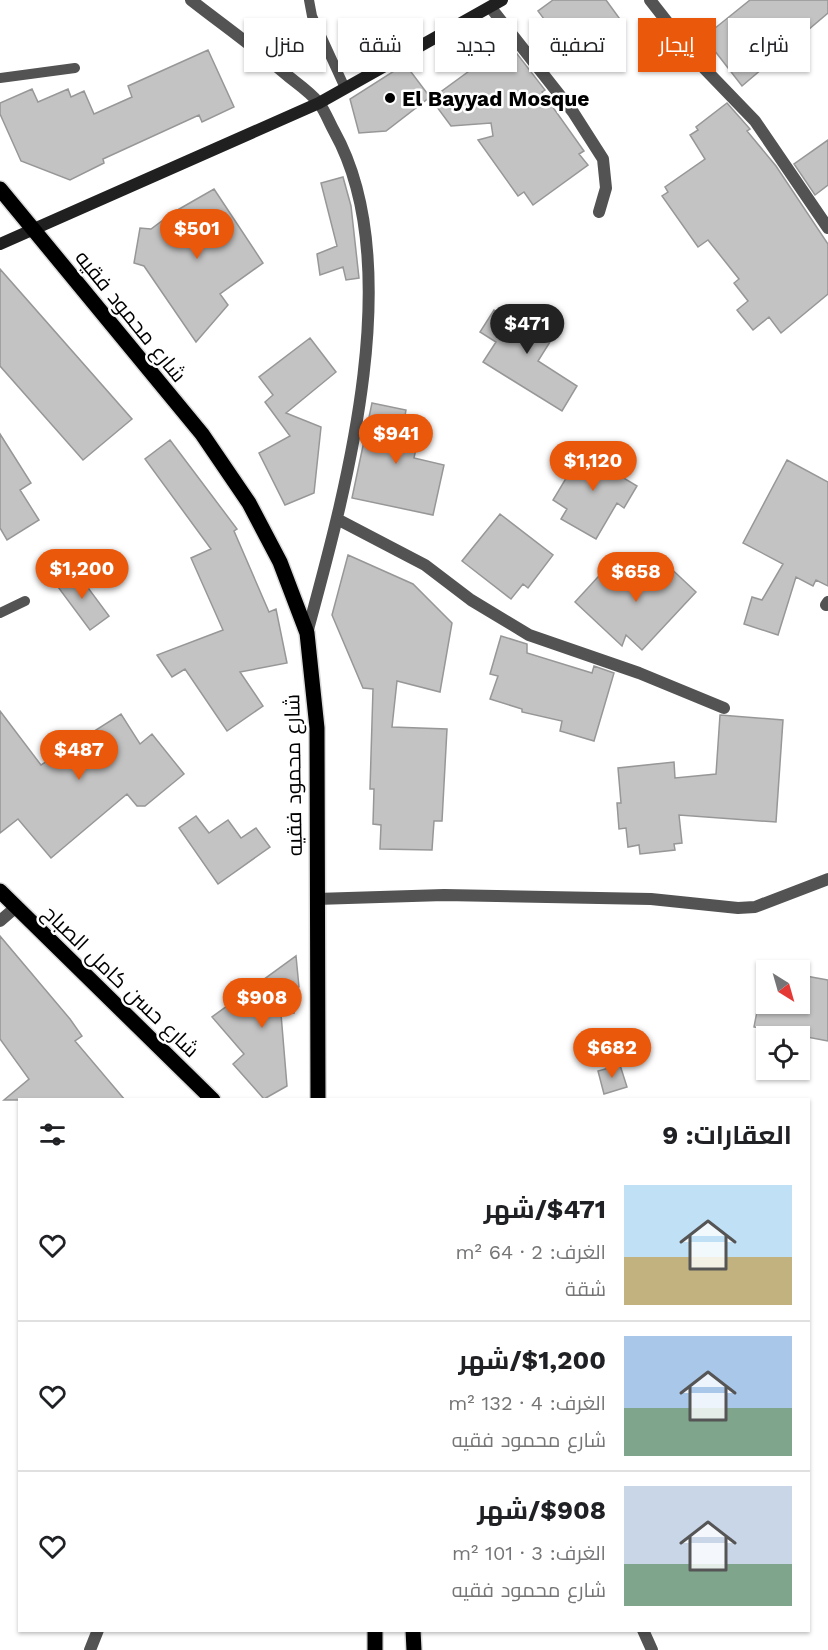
<!DOCTYPE html>
<html lang="ar">
<meta charset="utf-8">
<style>
body{margin:0;font-family:"Work Sans",Cairo,sans-serif;background:#f6f6f6;color:#202124;direction:rtl;height:100vh;display:flex;flex-direction:column;font-size:22px;white-space:nowrap}
*{box-sizing:border-box;margin:0}
p{font-size:20px;color:#757577}
.icon{flex:none;width:33px;height:33px;fill:none;stroke:currentColor;stroke-width:2;stroke-linecap:round;stroke-linejoin:round}
.map{position:relative;flex:1;overflow:hidden;direction:ltr}
.sheet{position:absolute;left:18px;top:1098px;width:792px;height:534px;display:flex;flex-direction:column;background:#fff;border-radius:0px;box-shadow:0 2px 4px #0004;direction:rtl}
.sheet>*{flex:none}
.hud{position:absolute;left:18px;top:18px;width:792px;height:54px;direction:rtl;display:flex;gap:12px}
.needle{width:39px;rotate:143deg}
.controls{position:absolute;left:756px;top:960px;display:grid;gap:12px}
.controls a{display:grid;place-items:center;width:54px;height:54px;border-radius:0px;background:#fff;box-shadow:0 2px 4px #0004;font-size:30px}
.price{position:absolute;translate:-50% -51px;padding:0 14px;border-radius:21px;background:#ea580c;color:#fff;font-size:20px;line-height:39px;filter:drop-shadow(0 2px 3px #0008)}
.price::after{content:'';position:absolute;left:50%;top:36px;width:18px;height:14px;margin-left:-9px;background:inherit;clip-path:polygon(0 0,100% 0,50% 100%)}
.price.active{background:#222;color:#fff}
ul{padding:0;list-style:none}
li{display:flex;align-items:center;gap:18px;height:150px;padding:0 18px}
li+li{border-top:2px solid #e0e0e0}
li span{display:grid;place-items:center;flex:none;width:168px;height:120px;border-radius:0px;color:#555}
li>.icon{margin-inline-start:auto}
span .icon{width:72px;height:72px;fill:#fffc;stroke-width:1}
li b{font-size:26px}
h2{display:flex;justify-content:space-between;align-items:center;height:72px;padding:0 18px;font-size:26px}
.pill{padding:0 21px;border-radius:0px;background:#fff;box-shadow:0 2px 4px #0004;font-size:21px;line-height:54px}
.pill.active{background:#ea580c;color:#fff}
.map>svg:first-child{display:block}
.building{fill:#c3c3c3;stroke:#979797;stroke-width:1.5}
.lines{fill:none;stroke-linecap:round;stroke-linejoin:round}
.primary-casing{stroke:#dbdbdb;stroke-width:18}
.lane{stroke:#535353;stroke-width:10}
.street{stroke:#535353;stroke-width:12}
.secondary{stroke:#202020;stroke-width:12}
.primary{stroke:#000;stroke-width:15}
.poi-dot{fill:#000;stroke:#fff;stroke-width:2}
.labels{text-anchor:middle;dominant-baseline:central;stroke-width:5;stroke-linejoin:round;paint-order:stroke}
.poi-label{font-size:21px;font-weight:bold;fill:#000;stroke:#fff;text-anchor:start}
.street-label{font-size:21px;fill:#000;stroke:#fff}
</style>
<div class="map">
<svg width="828" height="1650" viewBox="0 0 828 1650">
<rect width="100%" height="100%" fill="#fff"/>
<path class="building" d="M553 0H606L625 26 605 40 607 44 578 65 538 11Z
M750 0H828V13L742 86 704 37Z
M511 46 545 90 542 92 584 151 579 154 588 165 533 205 524 192 518 196 478 140 493 136 491 123 451 126 431 99 498 50 501 54Z
M208 50 234 107 202 122 199 115 103 159 104 163 70 180 21 161 0 114V103L32 89 38 102 68 89 71 97 84 91 94 114 132 97 128 86Z
M405 64 430 97 386 131 359 133 350 99Z
M727 103 750 129 747 131 776 166 828 244V294L781 333 769 317 753 330 737 310 748 301 734 283 739 279 708 240 698 247 662 196 668 192 665 187 705 159 690 135 698 130 696 127Z
M828 140V185L815 195 794 164Z
M343 177 351 206 359 278 346 280 343 267 320 275 317 254 337 246 321 183Z
M214 189 263 263 220 294 228 305 196 342 144 266 134 263 140 228 151 229 174 212Z
M0 269 132 419 83 460 0 366Z
M526 305 560 326 538 361 577 386 562 411 483 362 496 342 480 332 494 310 515 323Z
M310 338 336 372 286 413 321 427 314 493 285 505 259 453 290 436 265 402 273 395 259 377Z
M372 403 406 410 404 421 421 425 414 458 444 465 433 515 352 498Z
M0 434 31 483 20 490 39 520 7 540 0 528Z
M170 440 237 529 234 531 269 612 276 609 287 663 240 672 263 706 227 731 185 669 172 677 157 655 223 630 191 558 211 549 145 459Z
M586 445 617 464 612 471 637 486 624 508 617 503 596 539 561 519 567 509 553 500Z
M787 460 828 482V586L816 580 813 586 796 577 778 635 744 624 752 597 762 600 783 564 743 543Z
M500 514 553 555 528 588 523 584 511 599 462 561Z
M348 555 413 584 452 623 440 692 397 681 392 727 447 729 442 821H434L432 850 380 849 381 825 373 824 374 789H370L373 689 363 688 332 615Z
M649 562 657 569 664 562 696 592 642 650 626 635 622 646 575 602 608 566 628 585Z
M74 569 109 616 90 630 55 583Z
M501 636 527 644V653L592 673 594 666 614 673 594 741 560 731 562 721 522 712V709L490 699 498 676 490 674Z
M0 711 41 765 121 714 140 744 152 734 184 774 145 806H137L127 794 51 858 18 819 0 833Z
M720 715 783 720 776 822 679 815 682 843 674 844 675 850 640 854 639 845 628 847 626 828 619 829 617 803H621L618 768 674 762 675 778 716 774Z
M196 816 209 833 228 820 241 838 256 828 270 847 218 884 179 828Z
M0 936 70 1019 82 1036 75 1041 125 1100H4L29 1079 0 1039Z
M296 956 299 987 293 989 294 1013 281 1014 287 1086 264 1099 233 1064 244 1054 212 1017Z
M765 969 774 970H766V1004H800V975L828 980V1041L754 1027Z
M620 1065 627 1087 604 1094 598 1071Z"/>
<g class="lines">
<defs>
<path id="primary" d="M0 189 202 434 249 503 280 562 307 633 317 728 318 1100
M0 891 213 1100
M375 1630V1650
M413 1630 414 1650"/>
</defs>
<use href="#primary" class="primary-casing"/>
<path class="lane" d="M309 0 312 16 345 88
M0 78 75 68
M0 613 25 601"/>
<path class="street" d="M191 0C223 25 257 49 288 76 298 84 310 92 319 103 325 111 329 122 334 131 409 265 345 493 307 633
M650 0 701 65 755 121 828 228
M491 8 573 112 603 159 606 188 599 212
M337 519 425 565 471 600 529 635 639 673 724 708
M826 605 828 602
M316 899 444 895 651 899 738 908 755 907 828 879
M0 921 15 908
M643 1630 652 1650
M90 1650 98 1630"/>
<path class="secondary" d="M0 244 319 103 502 0"/>
<use href="#primary" class="primary"/>
</g>
<circle class="poi-dot" cx="390" cy="98" r="6"/>
<g class="labels">
<g class="poi-label">
<text x="402" y="98">El Bayyad Mosque</text>
</g>
<g class="street-label">
<text transform="translate(131 316) rotate(51)">شارع محمود فقيه</text>
<text transform="translate(293 775) rotate(-91)">شارع محمود فقيه</text>
<text transform="translate(121 981) rotate(44)">شارع حسن كامل الصباح</text>
</g>
</g>
</svg>
<div class="controls">
<a><svg class="needle" viewBox="-14 -14 28 28"><path d="M0-13l5 13h-10z" fill="#e53935"/><path d="M0 13l5-13h-10z" fill="#757577"/></svg></a>
<a><svg class="icon" aria-label="locate" viewBox="0 0 24 24"><circle cx="12" cy="12" r="6"/><path d="M12 2v4M12 18v4M2 12h4M18 12h4"/></svg></a>
</div>
<b class="price" style="left:197px;top:260px">$501</b>
<b class="price active" style="left:527px;top:355px">$471</b>
<b class="price" style="left:396px;top:465px">$941</b>
<b class="price" style="left:593px;top:492px">$1,120</b>
<b class="price" style="left:82px;top:600px">$1,200</b>
<b class="price" style="left:636px;top:603px">$658</b>
<b class="price" style="left:79px;top:781px">$487</b>
<b class="price" style="left:262px;top:1029px">$908</b>
<b class="price" style="left:612px;top:1079px">$682</b>
<div class="hud">
<a class="pill">شراء</a>
<a class="pill active">إيجار</a>
<a class="pill">تصفية</a>
<a class="pill">جديد</a>
<a class="pill">شقة</a>
<a class="pill">منزل</a>
</div>
<section class="sheet">
<h2>العقارات: 9<svg class="icon" aria-label="filters" viewBox="0 0 24 24"><path d="M4 7h16M4 17h16"/><circle cx="9" cy="7" r="2"/><circle cx="15" cy="17" r="2"/></svg></h2>
<ul>
<li><span style="background:linear-gradient(#bfe0f5 60%,#c2b280 0)"><svg class="icon" aria-label="home" viewBox="0 0 24 24"><path d="M3 11l9-7 9 7M6 9v11h12V9"/></svg></span><div><b>$471/شهر</b><p>الغرف: 2 · 64 m²</p><p>شقة</p></div><svg class="icon" aria-label="heart" viewBox="0 0 24 24"><path d="M12 20l-8-8c-3-5 5-10 8-4 3-6 11-1 8 4z"/></svg></li>
<li><span style="background:linear-gradient(#a9c7e8 60%,#7fa58c 0)"><svg class="icon" aria-label="home" viewBox="0 0 24 24"><path d="M3 11l9-7 9 7M6 9v11h12V9"/></svg></span><div><b>$1,200/شهر</b><p>الغرف: 4 · 132 m²</p><p>شارع محمود فقيه</p></div><svg class="icon" aria-label="heart" viewBox="0 0 24 24"><path d="M12 20l-8-8c-3-5 5-10 8-4 3-6 11-1 8 4z"/></svg></li>
<li><span style="background:linear-gradient(#c9d6e8 65%,#7fa58c 0)"><svg class="icon" aria-label="home" viewBox="0 0 24 24"><path d="M3 11l9-7 9 7M6 9v11h12V9"/></svg></span><div><b>$908/شهر</b><p>الغرف: 3 · 101 m²</p><p>شارع محمود فقيه</p></div><svg class="icon" aria-label="heart" viewBox="0 0 24 24"><path d="M12 20l-8-8c-3-5 5-10 8-4 3-6 11-1 8 4z"/></svg></li>
</ul>
</section>
</div>
